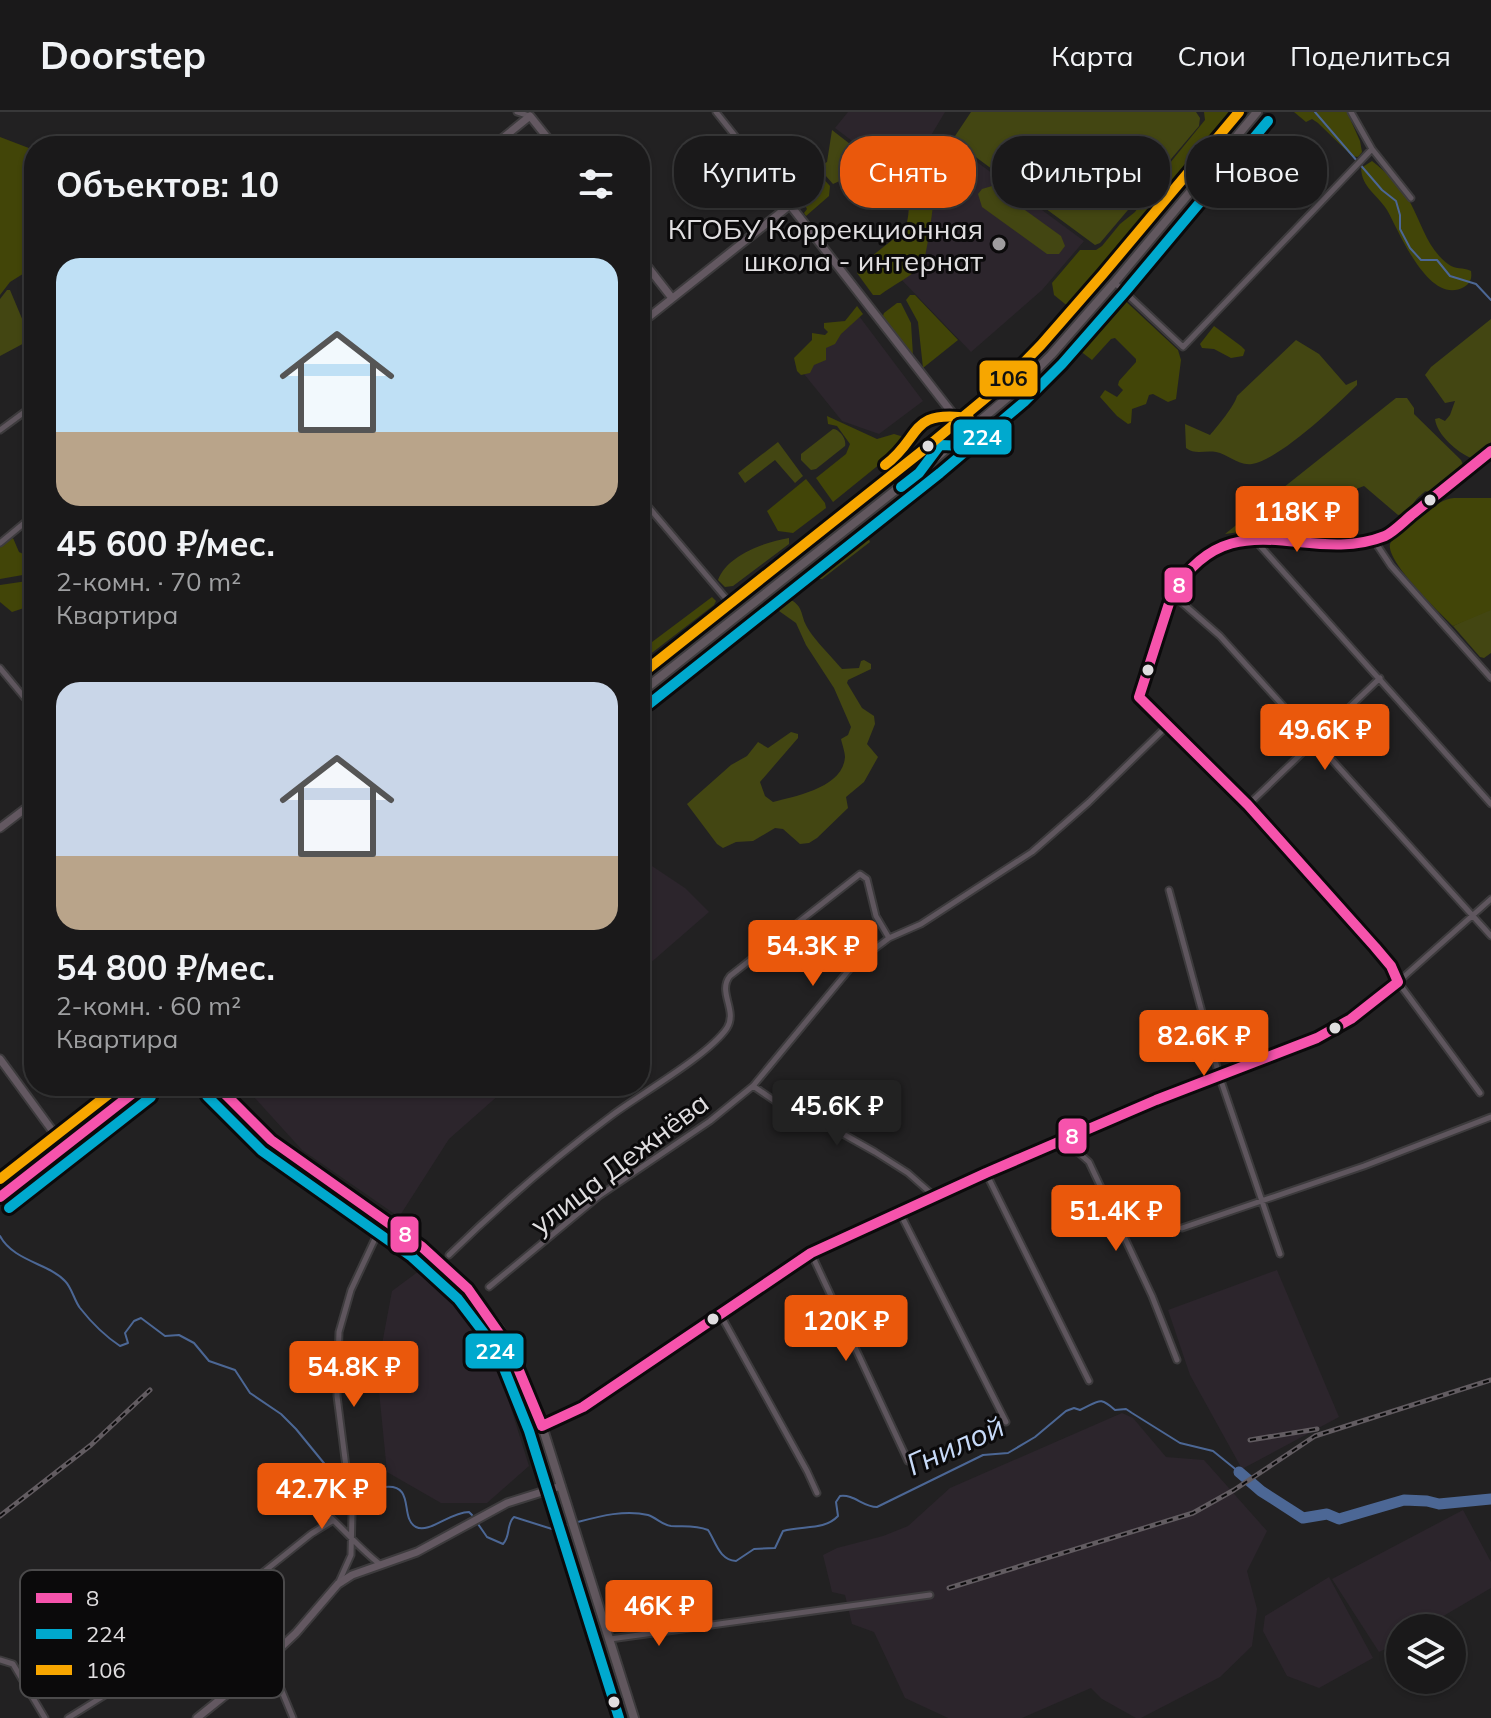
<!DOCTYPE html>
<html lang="ru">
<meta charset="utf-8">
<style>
body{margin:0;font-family:Mulish,sans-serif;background:#272627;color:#f1f3f6;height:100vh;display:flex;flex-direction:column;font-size:30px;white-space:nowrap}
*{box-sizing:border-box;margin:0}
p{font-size:26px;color:#9fa0a2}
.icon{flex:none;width:44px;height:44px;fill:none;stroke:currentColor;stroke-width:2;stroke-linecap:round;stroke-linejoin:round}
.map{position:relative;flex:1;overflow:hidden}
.drawer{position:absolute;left:24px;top:24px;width:626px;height:960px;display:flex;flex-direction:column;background:#1a191a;border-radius:32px;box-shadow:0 2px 6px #0004,0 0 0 2px #383839}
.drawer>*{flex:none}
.top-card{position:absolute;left:674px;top:24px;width:696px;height:72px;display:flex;gap:16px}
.fabs{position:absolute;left:1386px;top:1502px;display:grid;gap:16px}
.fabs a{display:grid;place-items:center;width:80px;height:80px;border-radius:50%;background:#1a191a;box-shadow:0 2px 6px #0004,0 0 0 2px #383839;font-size:40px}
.price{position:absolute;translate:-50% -68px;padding:0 18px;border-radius:8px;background:#ea580c;color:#fff;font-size:26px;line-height:52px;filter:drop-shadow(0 2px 4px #0008)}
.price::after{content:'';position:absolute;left:50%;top:48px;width:24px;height:18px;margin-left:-12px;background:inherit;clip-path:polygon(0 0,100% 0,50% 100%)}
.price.current{background:#222;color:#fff}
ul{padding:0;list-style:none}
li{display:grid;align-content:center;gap:16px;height:424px;padding:0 32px}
li span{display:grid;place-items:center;height:248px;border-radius:24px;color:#555}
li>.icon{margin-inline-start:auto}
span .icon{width:144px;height:144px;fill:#fffc;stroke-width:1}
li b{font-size:34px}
h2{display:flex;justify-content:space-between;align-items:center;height:96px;padding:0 32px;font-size:34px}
.chip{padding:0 28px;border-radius:32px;background:#1a191a;box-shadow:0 2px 6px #0004,0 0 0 2px #383839;font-size:28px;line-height:72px}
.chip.current{background:#ea580c;color:#fff}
header{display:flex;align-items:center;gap:48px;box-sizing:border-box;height:112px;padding:0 40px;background:#1a191a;border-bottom:2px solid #383839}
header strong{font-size:38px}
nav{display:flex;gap:44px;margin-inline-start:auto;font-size:28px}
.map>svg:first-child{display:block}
.built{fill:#2c252c}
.green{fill:#434612}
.forest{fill:#424508}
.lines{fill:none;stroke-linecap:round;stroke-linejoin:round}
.stream{stroke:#4c6795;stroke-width:2}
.river{stroke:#4c6795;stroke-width:11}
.street-casing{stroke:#3d3b3d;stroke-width:9}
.secondary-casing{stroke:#3d3b3d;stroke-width:11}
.primary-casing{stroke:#3d3b3d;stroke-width:12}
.street{stroke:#5f565e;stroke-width:5}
.secondary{stroke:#635861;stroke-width:7}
.primary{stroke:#61575e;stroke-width:8}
.rail-casing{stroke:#625c61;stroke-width:5}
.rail{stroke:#0b0a0b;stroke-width:2;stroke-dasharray:6;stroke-linecap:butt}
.bus-1-casing{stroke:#0b0a0b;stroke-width:16}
.bus-2-casing{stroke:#0b0a0b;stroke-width:16}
.bus-3-casing{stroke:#0b0a0b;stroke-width:16}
.bus-1{stroke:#f653ac;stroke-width:10}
.bus-2{stroke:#00a9ce;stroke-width:10}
.bus-3{stroke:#f7a600;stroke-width:10}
.poi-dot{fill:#9e9c9e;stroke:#0b0a0b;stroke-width:3}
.bus-dot{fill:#e0dee0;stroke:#0b0a0b;stroke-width:3}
.labels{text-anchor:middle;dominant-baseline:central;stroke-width:6;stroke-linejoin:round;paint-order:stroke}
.poi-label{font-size:28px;fill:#e0dee0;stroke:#0b0a0b;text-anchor:end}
.street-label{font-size:28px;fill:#e0dee0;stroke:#0b0a0b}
.water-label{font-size:30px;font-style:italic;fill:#c7daf8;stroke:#0b0a0b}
.key{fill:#0b0a0b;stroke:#4b4a4b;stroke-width:2}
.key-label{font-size:22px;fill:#e0dee0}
.line-badge{stroke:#0b0a0b;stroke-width:3}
.badge-label{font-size:22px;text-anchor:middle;font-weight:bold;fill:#fff}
.pale-badge-label{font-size:22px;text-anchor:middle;font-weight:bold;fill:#111}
</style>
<header>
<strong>Doorstep</strong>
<nav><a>Карта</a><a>Слои</a><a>Поделиться</a></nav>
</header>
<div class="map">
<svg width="1491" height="1606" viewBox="0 0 1491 1606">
<rect width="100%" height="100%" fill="#222122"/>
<path class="built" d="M848 0H945L911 57 901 48 893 60 835 16Z
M943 25 1084 129 1042 178 971 240 896 162 917 136 905 88Z
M859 204 923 289 879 322 842 309 796 252Z
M640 746 685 776 709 800 640 860Z
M244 974H509L449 1027 399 1105 302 1038Z
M1277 1158 1339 1305 1242 1357 1190 1263 1168 1198Z
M419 1159H431L489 1226 529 1354 487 1391H441L387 1360 377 1259 392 1179Z
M1122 1301 1133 1306 1166 1345 1204 1348 1267 1419 1247 1459 1257 1497 1252 1534 1220 1565 1141 1606H1136L1102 1587 1091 1576 1022 1606H948L905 1586 874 1520 852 1512 845 1483 832 1480 823 1443 837 1436 883 1424 908 1414 950 1376Z
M1463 1398 1491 1450V1476L1423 1516H1400V1530L1379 1540 1332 1467Z
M1329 1465 1373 1546 1319 1576 1287 1564 1263 1519 1265 1504Z"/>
<path class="green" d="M971 0H1196L1200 6 1199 14 1100 131 1095 133 954 29 955 24Z
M832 18 895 67 894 71 887 73 870 57 864 62 863 71 853 76 844 67 833 72 818 55 827 50Z
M992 74 1061 124 1065 134 1059 142H1047L982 95 978 82 982 77Z
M7 178H10L23 209 31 212 34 221 30 228 0 244V187Z
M1491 207V330L1471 346C1457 340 1437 323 1435 307L1439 306 1445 309 1450 303 1455 289 1445 291 1425 263 1431 255Z
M1296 228 1319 242 1346 273 1357 268V273C1337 293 1279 348 1252 352 1238 354 1228 342 1216 340 1205 338 1195 343 1186 336L1185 312 1210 323C1217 315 1235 293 1237 284Z
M1396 286H1407L1414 296V302L1461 348 1464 355C1456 363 1443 374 1432 378 1422 382 1429 376 1421 383 1410 391 1413 400 1398 403L1364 374 1356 377 1336 401 1335 406 1345 420 1340 424 1262 417 1225 422Z
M833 317C839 317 847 327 845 334L816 357 811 358 801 348V342Z
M778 330 803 364 795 371 775 348 745 371 738 361Z
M863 416 868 418 867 422 870 430 822 467H819L813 461H806Z
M789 426V432L733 474 725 475 718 468C727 443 765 430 789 426Z
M789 487C802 493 801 501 805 511 811 525 832 545 842 557L859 556 861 549 864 548 871 552V557L848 568 847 571 862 596 874 604 875 612 867 632 878 645 864 670 846 685 848 696 817 726 809 731 800 732 783 717 775 716 753 729 736 730 723 736 717 732 687 692 731 653 747 644 758 630 768 636 791 620 798 622V626L760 670 765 684 773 690C795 684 843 676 845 645 845 640 842 632 841 627L848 623 851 615 834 576 806 533 796 511 779 499 780 493Z
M1486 498H1491V541L1484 546 1480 545 1453 514Z"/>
<path class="forest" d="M1204 0H1235L1083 195 1075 200 1054 183 1052 171 1080 138H1096L1102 134 1120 112 1135 100 1152 73 1205 8Z
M1294 0H1347L1360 29 1362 40 1358 45 1352 44 1318 11 1312 7 1306 10Z
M0 25 34 38V155L10 170 0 183Z
M1372 49C1386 60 1402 75 1411 92 1422 113 1428 137 1448 152 1455 158 1463 155 1471 159 1472 166 1471 171 1464 175 1429 195 1399 119 1387 98 1377 82 1362 76 1361 56Z
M927 59 935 65C936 77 927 147 922 153 912 164 893 173 880 183H873L857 161 858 155 905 118C912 98 906 72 927 59Z
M816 63H820L830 74 829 84 806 104 804 101 807 97 804 92 797 94 789 84Z
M1118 182 1178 238 1181 248 1176 287 1168 290 1153 282 1149 283 1146 292 1132 297 1131 311 1128 312 1117 304 1100 285 1105 278 1117 285 1123 278 1118 273 1119 269 1136 250V247L1115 226 1111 227 1092 248 1071 232 1113 184Z
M910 183H915L958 228 923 256 918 210 906 188Z
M897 191H901L911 211 913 244 882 206 884 201Z
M857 194 863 202 841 222 835 232 826 236V248L814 253 810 261 801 263 797 259 794 246 812 228V221L825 223 828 220 824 216V211L845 209Z
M1214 214 1241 234 1245 238 1243 244 1231 246 1214 237 1202 236 1200 232Z
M827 304 877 327 894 322 904 325 907 330 833 390 816 366 846 342 850 332 837 314 828 312Z
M806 367 825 391 826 396 793 421 778 419 767 399Z
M1454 386H1491V498L1453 514C1440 501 1386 450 1390 432 1393 423 1406 416 1413 411 1426 401 1437 388 1454 386Z
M13 426 19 440 34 447V461L0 467V435Z
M34 468V477L28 483 27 495 12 500 0 490V473Z
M712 485 716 489 714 493 640 550V539Z"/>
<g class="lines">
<path class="stream" d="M1315 0 1382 78 1396 89 1400 103V117L1410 136 1421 148H1437L1450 164 1476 172 1491 188
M0 1124C13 1149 50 1152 65 1169 72 1176 74 1188 80 1196 91 1210 105 1224 120 1234L128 1231 125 1221 134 1209 141 1206 165 1224 179 1223 194 1231 209 1249 235 1258 250 1281 281 1302 296 1317 332 1361 339 1381 347 1385
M385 1375C416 1372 399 1406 416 1415 429 1422 450 1400 469 1400L472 1403
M356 1383 366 1381
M574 1411C597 1405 624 1397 648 1403 657 1406 662 1413 671 1414 684 1415 695 1413 708 1418 716 1430 719 1448 736 1449L754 1437 775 1436 783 1419C802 1413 824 1419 838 1404L836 1390 840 1384C854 1382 863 1395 877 1395L983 1343 1008 1341 1035 1325 1066 1299 1074 1296 1080 1298C1100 1289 1099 1284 1115 1298L1126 1297 1132 1301 1180 1331 1213 1339 1239 1360
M478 1412 487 1425 503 1432C511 1424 506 1412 514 1405L552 1417 568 1413"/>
<path class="river" d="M1239 1360 1261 1379 1303 1406 1327 1402 1339 1407 1404 1388 1427 1389 1439 1392 1491 1387"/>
<defs>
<path id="street" d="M517 0 529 4
M716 0 790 93
M1351 0 1372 37 1411 86
M370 34 379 28
M1115 171 1183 235 1372 37
M0 318 34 293
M640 385 729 490
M1254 427 1491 692
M1373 427 1391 454 1491 566
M0 431 34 403
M1172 482 1220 524 1491 824
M0 556 34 597
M1248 693 1380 566
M1169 778 1219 963 1280 1142
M753 974 800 1006 836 1018 875 1040 908 1061 934 1084
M1480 981 1398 870 1491 787
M1056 1032 1079 1041 1089 1050 1152 1184 1177 1248
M986 1061 1089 1269
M900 1101 1006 1310
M1182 1116 1364 1054 1491 1005
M811 1141 908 1349
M449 1143C500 1093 553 1047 611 1004 640 982 708 944 727 916 738 898 717 880 730 864L860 762 867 767 876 804 889 826
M489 1175 599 1084 710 1009 753 974 853 853 889 826 921 812 1032 740 1089 690 1166 615
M719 1200 807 1359 817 1381
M294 1381C327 1393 351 1431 381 1453
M338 1472 351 1443 352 1402 337 1284 339 1220 351 1178 381 1114
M610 1527 930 1483
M0 1548 13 1552 45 1606
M259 1556 281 1577 293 1606
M68 1606 126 1570 311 1422 332 1409"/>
<path id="secondary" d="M493 34 530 4 554 34
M640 145 672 186
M640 212 790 93 967 320
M0 716 34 690
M0 947 57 1025
M542 1314 583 1295 704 1211 811 1141 986 1061 1156 988 1317 926 1351 907 1398 870 1391 854 1375 835 1248 693 1139 585 1172 482 1181 467 1214 438 1222 434 1253 426 1340 431 1359 430 1387 423 1491 339
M197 1606 259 1556 296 1521 338 1472 352 1463 417 1440 507 1391 561 1374"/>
<path id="primary" d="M640 565 729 491 933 333 961 322
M640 581 931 350 1014 280 1051 243 1114 171 1257 0
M217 974 271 1028 421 1134 468 1177 499 1217 516 1248 542 1314 634 1606
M0 1069 120 974
M0 1085 142 974"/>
</defs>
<use href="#street" class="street-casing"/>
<use href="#secondary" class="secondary-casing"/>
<use href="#primary" class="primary-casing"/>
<use href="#street" class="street"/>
<use href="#secondary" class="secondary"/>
<use href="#primary" class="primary"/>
<defs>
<path id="rail" d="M1250 1328 1317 1317
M0 1404 91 1333 150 1278
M949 1476 1193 1401 1234 1378 1315 1324 1491 1268"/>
</defs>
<use href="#rail" class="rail-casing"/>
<use href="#rail" class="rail"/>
<defs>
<path id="bus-1" d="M1139 585 1172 482C1231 384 1307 455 1385 424 1395 419 1405 408 1414 401 1440 380 1465 360 1491 339
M1139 585 1248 693 1375 835 1391 854 1398 870
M217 974 271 1028 421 1134 468 1177 510 1237 542 1314
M0 1085 142 974
M542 1314 583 1295 811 1141 986 1061 1156 988 1317 926 1351 907 1398 870"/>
<path id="bus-2" d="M901 375 919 361 940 333 965 334
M649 592 940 361 1024 290 1062 252 1125 180 1268 9
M207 984 262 1039 412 1145 458 1187 487 1225 503 1254 529 1319 619 1606
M9 1096 151 985"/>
<path id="bus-3" d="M885 353C922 326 908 297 969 306
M640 563 922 339 1005 270 1041 233 1103 162 1239 0
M0 1067 119 974"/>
</defs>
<use href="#bus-1" class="bus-1-casing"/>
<use href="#bus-2" class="bus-2-casing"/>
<use href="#bus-3" class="bus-3-casing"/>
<use href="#bus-1" class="bus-1"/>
<use href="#bus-2" class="bus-2"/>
<use href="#bus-3" class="bus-3"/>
</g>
<circle class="poi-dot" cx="999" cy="132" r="8"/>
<g class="bus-dot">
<circle cx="928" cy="334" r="7"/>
<circle cx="1430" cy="388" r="7"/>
<circle cx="1148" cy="558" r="7"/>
<circle cx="1335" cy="916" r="7"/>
<circle cx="713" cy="1207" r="7"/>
<circle cx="614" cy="1590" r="7"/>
</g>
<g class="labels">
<g class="poi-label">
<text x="983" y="116">КГОБУ Коррекционная<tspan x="983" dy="32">школа - интернат</tspan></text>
</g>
<g class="street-label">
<text transform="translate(619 1051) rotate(-37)">улица Дежнёва</text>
</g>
<g class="water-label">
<text transform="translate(955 1333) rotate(-24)">Гнилой</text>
</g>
</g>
<rect x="20" y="1458" width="264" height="128" rx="12" class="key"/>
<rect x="36" y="1481" width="36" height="10" fill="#f653ac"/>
<rect x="36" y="1517" width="36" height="10" fill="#00a9ce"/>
<rect x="36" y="1553" width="36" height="10" fill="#f7a600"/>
<g class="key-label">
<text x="86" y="1494">8</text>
<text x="86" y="1530">224</text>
<text x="86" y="1566">106</text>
</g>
<g class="line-badge">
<rect x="978" y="247" width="61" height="39" rx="8" fill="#f7a600"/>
<rect x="952" y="306" width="61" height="38" rx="8" fill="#00a9ce"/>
<rect x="1163" y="454" width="31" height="38" rx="8" fill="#f653ac"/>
<rect x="1057" y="1005" width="31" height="38" rx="8" fill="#f653ac"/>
<rect x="389" y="1103" width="31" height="39" rx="8" fill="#f653ac"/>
<rect x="464" y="1220" width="61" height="38" rx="8" fill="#00a9ce"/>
</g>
<g class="badge-label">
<text x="982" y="333">224</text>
<text x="1179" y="481">8</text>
<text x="1072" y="1032">8</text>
<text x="405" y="1130">8</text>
<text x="495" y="1247">224</text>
</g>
<g class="pale-badge-label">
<text x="1008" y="274">106</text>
</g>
</svg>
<div class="fabs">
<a><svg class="icon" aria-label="layers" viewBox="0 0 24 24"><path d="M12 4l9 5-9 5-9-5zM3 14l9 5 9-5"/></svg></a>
</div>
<b class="price" style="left:1297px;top:442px">118K ₽</b>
<b class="price" style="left:1325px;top:660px">49.6K ₽</b>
<b class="price" style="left:813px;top:876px">54.3K ₽</b>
<b class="price" style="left:1204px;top:966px">82.6K ₽</b>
<b class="price current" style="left:837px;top:1036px">45.6K ₽</b>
<b class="price" style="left:1116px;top:1141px">51.4K ₽</b>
<b class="price" style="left:846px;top:1251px">120K ₽</b>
<b class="price" style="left:354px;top:1297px">54.8K ₽</b>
<b class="price" style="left:322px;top:1419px">42.7K ₽</b>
<b class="price" style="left:659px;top:1536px">46K ₽</b>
<div class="top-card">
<a class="chip">Купить</a>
<a class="chip current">Снять</a>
<a class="chip">Фильтры</a>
<a class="chip">Новое</a>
</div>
<section class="drawer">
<h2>Объектов: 10<svg class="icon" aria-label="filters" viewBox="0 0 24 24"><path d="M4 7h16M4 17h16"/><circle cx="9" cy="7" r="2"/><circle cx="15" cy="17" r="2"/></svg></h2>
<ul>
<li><span style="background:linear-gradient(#bfe0f5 70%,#b9a48a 0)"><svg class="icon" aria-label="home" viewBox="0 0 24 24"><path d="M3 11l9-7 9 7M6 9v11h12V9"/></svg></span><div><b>45 600 ₽/мес.</b><p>2-комн. · 70 m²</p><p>Квартира</p></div></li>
<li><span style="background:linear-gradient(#c9d6e8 70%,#b9a48a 0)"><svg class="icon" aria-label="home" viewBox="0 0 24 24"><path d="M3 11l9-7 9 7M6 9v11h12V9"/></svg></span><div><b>54 800 ₽/мес.</b><p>2-комн. · 60 m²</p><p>Квартира</p></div></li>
</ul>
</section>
</div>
